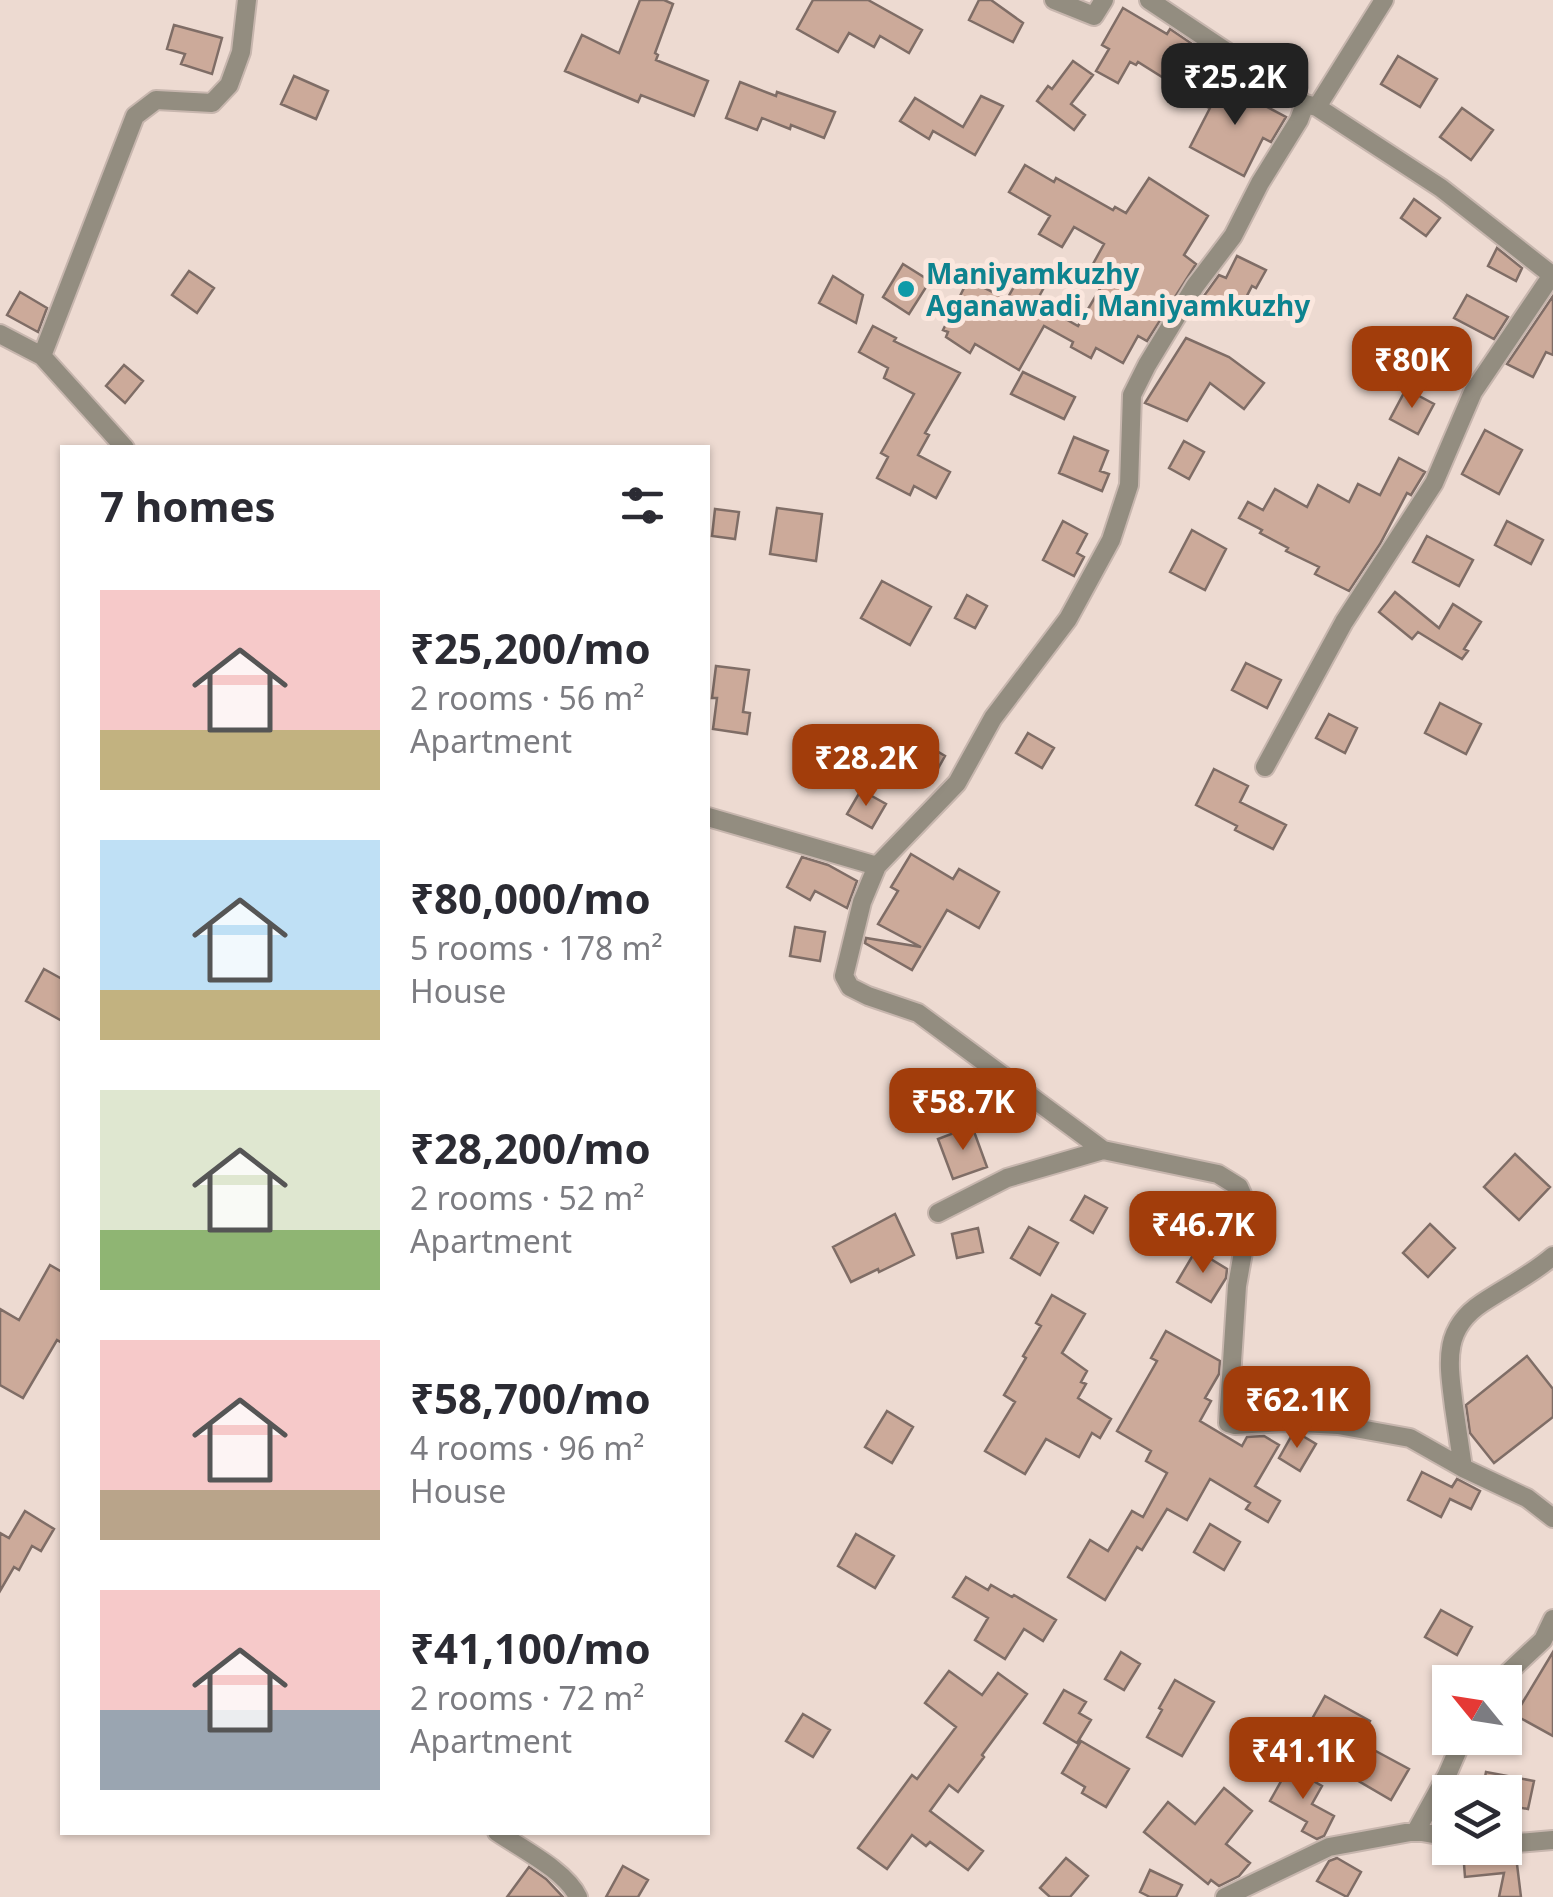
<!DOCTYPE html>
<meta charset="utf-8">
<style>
body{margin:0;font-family:"Noto Sans",sans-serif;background:#f2f2f3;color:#2b2b33;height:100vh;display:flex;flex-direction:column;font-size:38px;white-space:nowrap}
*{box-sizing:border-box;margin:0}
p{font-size:32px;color:#7c7c81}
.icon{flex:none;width:55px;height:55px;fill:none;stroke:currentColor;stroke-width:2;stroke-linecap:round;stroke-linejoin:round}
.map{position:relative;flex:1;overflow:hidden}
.panel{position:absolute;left:60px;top:445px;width:650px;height:1390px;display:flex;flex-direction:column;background:#fff;border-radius:0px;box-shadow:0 2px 8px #0004}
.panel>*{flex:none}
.needle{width:65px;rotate:300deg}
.tools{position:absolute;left:1432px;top:1665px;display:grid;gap:20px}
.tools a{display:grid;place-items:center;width:90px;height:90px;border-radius:0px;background:#fff;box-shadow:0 2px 8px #0004;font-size:50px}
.price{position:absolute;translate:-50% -85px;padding:0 22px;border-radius:20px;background:#a23d0b;color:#fff;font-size:32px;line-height:65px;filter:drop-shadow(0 2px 5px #0008)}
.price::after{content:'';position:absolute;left:50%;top:60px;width:30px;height:22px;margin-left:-15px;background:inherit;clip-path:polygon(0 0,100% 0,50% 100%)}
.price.current{background:#222;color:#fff}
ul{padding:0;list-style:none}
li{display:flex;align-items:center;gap:30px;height:250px;padding:0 40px}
li span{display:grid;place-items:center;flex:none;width:280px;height:200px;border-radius:0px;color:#555}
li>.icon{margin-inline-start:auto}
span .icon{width:120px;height:120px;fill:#fffc;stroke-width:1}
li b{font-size:42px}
h2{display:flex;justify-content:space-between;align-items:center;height:120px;padding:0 40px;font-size:42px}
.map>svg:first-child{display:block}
.building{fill:#ccaa9a;stroke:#7f6d66;stroke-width:2.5}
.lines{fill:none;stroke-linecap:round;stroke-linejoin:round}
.minor-casing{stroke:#c7b6ae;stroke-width:22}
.minor{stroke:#938d80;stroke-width:18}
.culture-dot{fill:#0f9aa8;stroke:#fbe7de;stroke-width:4}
.labels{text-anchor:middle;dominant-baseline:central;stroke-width:10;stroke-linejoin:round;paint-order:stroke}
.culture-label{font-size:28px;font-weight:bold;fill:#0d838f;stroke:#fbe7de;text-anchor:start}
</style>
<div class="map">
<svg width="1553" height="1897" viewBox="0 0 1553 1897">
<rect width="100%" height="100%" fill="#eddad1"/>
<path class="building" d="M640 0H664L673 4 655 53 658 55 656 60 708 81 694 116 641 95 638 102 565 71 582 35 619 53Z
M813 0H868L922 30 909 53 880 36 874 47 849 33 838 52 797 29Z
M979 0H991L1023 23 1013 42 969 20Z
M1123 8 1167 34 1170 29 1201 50 1178 87 1138 62 1136 65 1130 62 1118 83 1096 71 1109 49 1102 45Z
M174 25 222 38 212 74 181 64 185 54 167 49Z
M1398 56 1437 79 1420 107 1381 84Z
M1073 61 1093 75 1071 104 1085 115 1074 130 1037 101 1048 86 1052 89Z
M294 76 328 91 316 119 281 104Z
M1218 81 1286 117 1271 142 1263 138 1244 176 1190 147 1210 108 1205 106Z
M740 82 776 96 777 92 835 112 824 138 791 125 790 129 762 118 757 130 726 118Z
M981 96 1003 106 975 155 933 131 929 139 900 121 915 98 963 127Z
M1462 108 1493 130 1471 160 1440 137Z
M1025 165 1054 182 1056 178 1113 210 1115 207 1126 213 1149 178 1208 216 1184 255 1196 264 1147 341 1138 336 1123 363 1096 348 1091 358 1071 347 1073 342 1044 326 1019 370 975 344 970 353 946 337 948 332 943 330 968 280 1007 299 1024 269 1047 282 1036 302 1078 326 1104 282 1088 273 1104 244 1074 227 1062 247 1039 234 1050 216 1009 192Z
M1414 199 1440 218 1426 236 1401 218Z
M1497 248 1522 268 1516 281 1488 266Z
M1237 256 1266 270 1256 288 1252 286 1236 317 1201 300 1219 275 1226 278Z
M903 264 930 281 909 314 883 297Z
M189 271 214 288 197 313 172 295Z
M833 276 863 295 856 323 819 303Z
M20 292 47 308 38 332 7 315Z
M1467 295 1508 317 1494 339 1454 318Z
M1553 296V355L1546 352 1533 377 1507 364Z
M873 326 896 338 894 341 960 373 925 433 929 435 918 455 950 472 936 498 914 486 910 495 877 478 888 457 881 453 914 394 884 378 888 368 859 352Z
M1186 338 1229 357 1264 383 1244 409 1210 383 1187 421 1145 403Z
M124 365 143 381 125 403 106 386Z
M1023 372 1075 397 1064 419 1011 394Z
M1406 389 1434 404 1418 434 1390 419Z
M1485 430 1522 450 1499 494 1462 474Z
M1074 437 1108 451 1100 471 1109 474 1102 491 1059 473Z
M1184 441 1204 452 1189 479 1169 468Z
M1399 458 1425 472 1411 495 1407 493 1380 544 1349 591 1315 574 1319 567 1286 551 1288 548 1260 533 1262 530 1239 518 1248 502 1263 510 1275 489 1307 507 1318 485 1349 502 1358 484 1380 495Z
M777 508 822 514 816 561 770 554Z
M715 509 739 512 735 539 712 536Z
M1063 521 1087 534 1077 553 1084 557 1074 576 1043 560Z
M1507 521 1543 540 1531 564 1495 545Z
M1192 530 1226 549 1205 590 1170 572Z
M1427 536 1473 560 1459 586 1413 562Z
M882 581 931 607 910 645 861 618Z
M1395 592 1439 628 1453 604 1481 622 1464 649 1468 651 1462 659 1418 632 1412 639 1379 612Z
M967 595 987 606 975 628 955 618Z
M1246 663 1281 680 1267 708 1232 690Z
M716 666 749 670 743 712 750 713 747 734 713 729 717 698H712Z
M1440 703 1481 724 1466 754 1425 733Z
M1329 714 1357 728 1345 753 1316 738Z
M1028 733 1054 748 1042 768 1016 753Z
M912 736 945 756 931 781 897 761Z
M1214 769 1248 786 1240 802 1286 825 1273 849 1235 830 1237 826 1196 805Z
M861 790 886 804 872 828 847 814Z
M911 854 953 879 959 869 999 892 979 928 947 910 912 970 865 943 866 938 921 947 878 924 898 891 891 887Z
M802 857 828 865 857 881 847 908 815 891 810 900 787 887Z
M795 927 825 932 820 961 790 956Z
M44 969 62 979V1021L26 1001Z
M972 1126 987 1167 953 1179 938 1139Z
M1515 1154 1550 1187 1519 1220 1484 1187Z
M1085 1196 1107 1208 1093 1233 1071 1220Z
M895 1214 914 1255 879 1272 878 1269 851 1282 833 1247Z
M1430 1224 1455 1248 1428 1277 1403 1253Z
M1029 1227 1058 1243 1040 1275 1011 1258Z
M978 1228 983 1252 957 1258 952 1234Z
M1196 1250 1227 1269 1226 1278 1211 1302 1177 1282Z
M50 1265 62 1272V1343L57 1340 23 1398 0 1385V1309L19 1320Z
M1052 1295 1085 1314 1062 1353 1087 1371 1081 1382 1086 1384 1078 1398 1111 1419 1100 1438 1092 1433 1079 1457 1046 1439 1025 1474 985 1451 1015 1402 1004 1395 1026 1358 1023 1356 1041 1326 1036 1323Z
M1166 1331 1220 1361 1219 1374 1205 1398 1211 1401 1200 1421 1242 1446 1247 1437 1264 1436 1279 1445 1255 1486 1280 1501 1268 1522 1246 1509 1250 1503 1210 1479 1187 1520 1167 1509 1142 1550 1137 1547 1105 1600 1068 1577 1090 1540 1108 1551 1132 1511 1143 1517 1167 1473 1146 1461 1151 1451 1117 1431 1157 1361 1151 1358Z
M1527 1356 1553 1389V1417L1494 1463 1470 1433 1466 1405Z
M887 1411 913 1427 892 1463 865 1447Z
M1292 1435H1301L1316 1444 1300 1471 1279 1458Z
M1422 1472 1452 1487 1457 1479 1480 1491 1471 1509 1450 1499 1441 1517 1408 1500Z
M25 1511 54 1529 41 1551 32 1546 19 1570 14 1567 0 1591V1533L9 1538Z
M1210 1524 1240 1542 1224 1570 1194 1552Z
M856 1534 894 1556 875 1588 838 1566Z
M966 1577 988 1590 991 1585 1012 1597 1014 1595 1056 1620 1043 1641 1024 1629 1005 1659 975 1640 988 1618 953 1597Z
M1441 1610 1472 1627 1457 1655 1425 1637Z
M1121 1652 1140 1664 1124 1690 1105 1679Z
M1553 1652V1736L1515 1715Z
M949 1671 982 1695 998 1673 1027 1694 982 1755 984 1757 958 1792 949 1785 930 1811 983 1851 968 1870 930 1842 926 1846 912 1835 887 1869 858 1848 912 1775 917 1779 956 1727 925 1703Z
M1175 1680 1214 1702 1182 1756 1147 1737 1162 1710 1159 1708Z
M1064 1690 1086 1702 1079 1713 1091 1720 1077 1743 1044 1723Z
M1325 1696 1370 1721 1353 1752 1308 1726Z
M803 1714 830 1730 813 1757 786 1741Z
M1081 1741 1129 1769 1106 1807 1082 1793 1085 1787 1062 1773Z
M1372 1749 1409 1769 1391 1800 1355 1779Z
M1289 1767 1322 1786 1312 1804 1334 1816 1324 1836 1317 1839 1302 1831 1307 1822 1270 1801Z
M1486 1772 1534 1781 1528 1809 1505 1805V1792H1482Z
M1224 1788 1252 1811 1226 1844 1250 1863 1239 1876 1219 1886 1211 1880 1208 1884 1144 1832 1168 1802 1195 1824Z
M1490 1848V1853L1496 1852 1505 1856H1516L1521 1897H1499L1504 1873 1465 1877 1463 1851Z
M1066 1858 1088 1876 1070 1897H1050L1040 1888Z
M1337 1858 1361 1872 1347 1897 1317 1881 1329 1861Z
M623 1866 648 1880 638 1897H606Z
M529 1867 546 1879 563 1897H507Z
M1150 1870 1182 1885 1176 1897H1150L1140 1892Z"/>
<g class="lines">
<defs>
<path id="minor" d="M1054 0 1094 16 1104 0
M1149 0 1305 104 1317 107
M1384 0 1317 107 1441 188 1553 276
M1305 104 1299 120 1260 183 1233 236 1195 286 1147 365 1132 395 1129 485 1111 540 1068 619 993 718 957 783 877 866 862 902 844 976 850 987 868 996 918 1013 1103 1150 1218 1174 1239 1187 1250 1213 1237 1286 1228 1423 1235 1425 1284 1422 1338 1425 1410 1438 1463 1468
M0 334 42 356 125 448
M42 356 135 116 156 100 212 103 229 85 241 52 247 0
M1265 767 1344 622 1434 483 1473 392 1552 275
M708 817 877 866
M938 1213 1007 1178 1103 1150
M1553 1256C1531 1275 1506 1287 1482 1303 1441 1330 1449 1365 1454 1407 1457 1427 1460 1448 1463 1468L1527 1498 1553 1518
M1498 1682 1543 1640 1553 1619
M1416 1831 1447 1775 1463 1738
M497 1832C522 1849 566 1871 578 1897
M1505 1844 1553 1840
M1225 1897 1329 1847 1416 1831 1450 1837"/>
</defs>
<use href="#minor" class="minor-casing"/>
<use href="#minor" class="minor"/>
</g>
<circle class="culture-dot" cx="906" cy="289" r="10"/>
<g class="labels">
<g class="culture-label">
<text x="926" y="273">Maniyamkuzhy<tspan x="926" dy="32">Aganawadi, Maniyamkuzhy</tspan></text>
</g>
</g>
</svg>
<div class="tools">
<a><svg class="needle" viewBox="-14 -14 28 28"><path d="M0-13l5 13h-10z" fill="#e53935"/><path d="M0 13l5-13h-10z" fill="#7c7c81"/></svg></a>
<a><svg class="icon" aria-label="layers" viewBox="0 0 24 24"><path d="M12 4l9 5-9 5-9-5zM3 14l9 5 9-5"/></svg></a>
</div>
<b class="price current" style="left:1235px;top:128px">₹25.2K</b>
<b class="price" style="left:1412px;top:411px">₹80K</b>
<b class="price" style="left:866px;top:809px">₹28.2K</b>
<b class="price" style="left:963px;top:1153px">₹58.7K</b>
<b class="price" style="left:1203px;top:1276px">₹46.7K</b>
<b class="price" style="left:1297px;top:1451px">₹62.1K</b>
<b class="price" style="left:1303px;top:1802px">₹41.1K</b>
<section class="panel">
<h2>7 homes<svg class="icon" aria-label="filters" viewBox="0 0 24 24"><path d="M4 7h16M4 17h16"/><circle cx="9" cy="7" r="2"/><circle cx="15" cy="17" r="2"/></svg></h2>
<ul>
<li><span style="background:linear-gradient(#f6c9c9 70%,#c2b280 0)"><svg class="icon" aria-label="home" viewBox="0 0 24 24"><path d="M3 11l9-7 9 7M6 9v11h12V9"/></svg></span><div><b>₹25,200/mo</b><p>2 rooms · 56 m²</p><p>Apartment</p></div></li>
<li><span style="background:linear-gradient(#bfe0f5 75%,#c2b280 0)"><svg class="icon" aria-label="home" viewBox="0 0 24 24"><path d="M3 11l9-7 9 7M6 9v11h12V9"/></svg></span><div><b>₹80,000/mo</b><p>5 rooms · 178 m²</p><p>House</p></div></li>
<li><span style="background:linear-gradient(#dfe7d0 70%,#8fb573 0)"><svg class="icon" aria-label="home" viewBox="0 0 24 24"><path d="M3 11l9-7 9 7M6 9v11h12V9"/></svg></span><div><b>₹28,200/mo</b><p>2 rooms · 52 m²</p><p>Apartment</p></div></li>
<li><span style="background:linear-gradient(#f6c9c9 75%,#b9a48a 0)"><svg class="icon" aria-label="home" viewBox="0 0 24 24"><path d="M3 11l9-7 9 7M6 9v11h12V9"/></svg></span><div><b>₹58,700/mo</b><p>4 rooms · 96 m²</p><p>House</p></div></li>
<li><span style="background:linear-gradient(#f6c9c9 60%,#9aa5b1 0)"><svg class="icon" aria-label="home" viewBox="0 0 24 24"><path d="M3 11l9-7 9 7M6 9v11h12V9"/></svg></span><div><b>₹41,100/mo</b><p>2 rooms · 72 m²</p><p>Apartment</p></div></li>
</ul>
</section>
</div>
